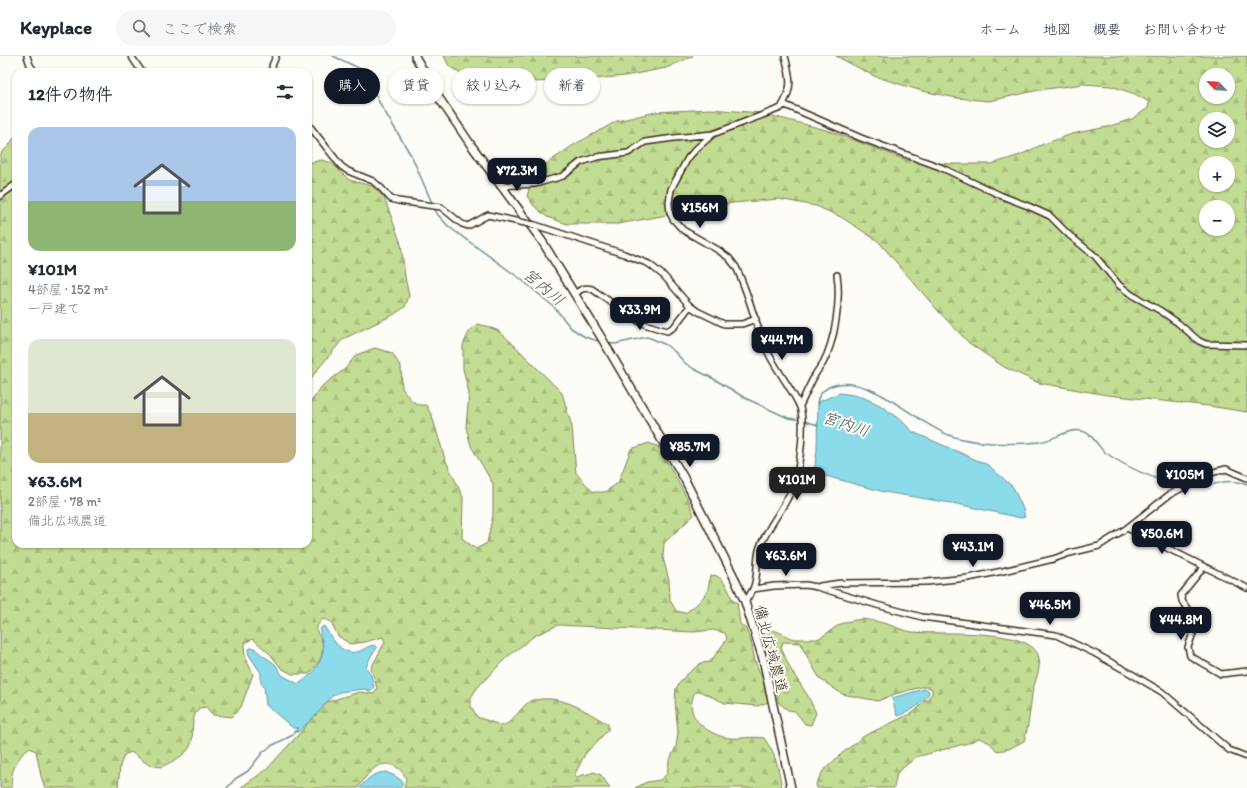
<!DOCTYPE html>
<html lang="ja">
<meta charset="utf-8">
<style>
body{margin:0;font-family:Itim,"Klee One",sans-serif;background:#f6f6f7;color:#1f2937;height:100vh;display:flex;flex-direction:column;font-size:15px;white-space:nowrap}
*{box-sizing:border-box;margin:0}
p{font-size:13px;color:#747a83}
.icon{flex:none;width:22px;height:22px;fill:none;stroke:currentColor;stroke-width:2;stroke-linecap:round;stroke-linejoin:round}
.map{position:relative;flex:1;overflow:hidden}
.side{position:absolute;left:12px;top:12px;width:300px;height:480px;display:flex;flex-direction:column;background:#fff;border-radius:12px;box-shadow:0 1px 3px #0004}
.side>*{flex:none}
.hud{position:absolute;left:324px;top:12px;width:380px;height:36px;display:flex;gap:8px}
.needle{width:26px;rotate:295deg}
.tools{position:absolute;left:1199px;top:12px;display:grid;gap:8px}
.tools a{display:grid;place-items:center;width:36px;height:36px;border-radius:50%;background:#fff;box-shadow:0 1px 3px #0004;font-size:20px}
.price{position:absolute;translate:-50% -34px;padding:0 9px;border-radius:8px;background:#111827;color:#fff;font-size:13px;line-height:26px;filter:drop-shadow(0 1px 2px #0008)}
.price::after{content:'';position:absolute;left:50%;top:24px;width:12px;height:9px;margin-left:-6px;background:inherit;clip-path:polygon(0 0,100% 0,50% 100%)}
.price.selected{background:#222;color:#fff}
ul{padding:0;list-style:none}
li{display:grid;align-content:center;gap:8px;height:212px;padding:0 16px}
li span{display:grid;place-items:center;height:124px;border-radius:12px;color:#555}
li>.icon{margin-inline-start:auto}
span .icon{width:72px;height:72px;fill:#fffc;stroke-width:1}
li b{font-size:17px}
h2{display:flex;justify-content:space-between;align-items:center;height:48px;padding:0 16px;font-size:17px}
.pill{padding:0 14px;border-radius:18px;background:#fff;box-shadow:0 1px 3px #0004;font-size:14px;line-height:36px}
.pill.selected{background:#111827;color:#fff}
header{display:flex;align-items:center;gap:24px;box-sizing:border-box;height:56px;padding:0 20px;background:#fff;border-bottom:1px solid #e0e1e3}
header strong{font-size:19px}
nav{display:flex;gap:22px;margin-inline-start:auto;font-size:14px}
.search{width:280px;height:36px;background:#f6f6f7;display:flex;align-items:center;gap:10px;box-sizing:border-box;padding:0 14px;border-radius:22px;color:#747a83;font-size:15px}
.map>svg:first-child{display:block}
.forest{fill:url(#forest-firs);stroke:#7f8358;fill-rule:evenodd}
.water{fill:#8cdbea;stroke:#6c9498}
.lines{fill:none;stroke-linecap:round;stroke-linejoin:round}
.stream{stroke:#6c9498;stroke-width:1.5}
.street-casing{stroke:#3b2a1e;stroke-width:8}
.secondary-casing{stroke:#3b2a1e;stroke-width:10}
.street{stroke:#fdfcf7;stroke-width:5}
.secondary{stroke:#fdfcf7;stroke-width:7}
.street-bridge-casing{stroke:#3b2a1e;stroke-width:8;stroke-linecap:butt}
.street-bridge{stroke:#fdfcf7;stroke-width:5}
.labels{text-anchor:middle;dominant-baseline:central;stroke-width:4;stroke-linejoin:round;paint-order:stroke}
.street-label{font-size:15px;fill:#3b2a1e;stroke:#fdfcf7}
.water-label{font-size:16px;font-style:italic;fill:#4f5651;stroke:#fdfcf7}
</style>
<header>
<strong>Keyplace</strong>
<div class="search"><svg class="icon" aria-label="search" viewBox="0 0 24 24"><circle cx="10" cy="10" r="6"/><path d="M15 15l6 6"/></svg>ここで検索</div>
<nav><a>ホーム</a><a>地図</a><a>概要</a><a>お問い合わせ</a></nav>
</header>
<div class="map">
<svg width="1247" height="732" viewBox="0 0 1247 732">
<defs>
<pattern id="forest-firs" width="22" height="20" patternUnits="userSpaceOnUse"><rect width="22" height="20" fill="#c3dc93"/><path d="M5 1l3.5 6h-7zM16 11l3.5 6h-7z" fill="#a8bd7e"/></pattern>
</defs>
<rect width="100%" height="100%" fill="#fdfcf7"/>
<filter id="ink" filterUnits="userSpaceOnUse"><feTurbulence type="fractalNoise" baseFrequency=".025" numOctaves="2"/><feDisplacementMap in="SourceGraphic" scale="8" xChannelSelector="R" yChannelSelector="G"/><feConvolveMatrix kernelMatrix="1 2 1 2 8 2 1 2 1" color-interpolation-filters="sRGB"/></filter>
<g filter="url(#ink)">
<path class="forest" d="M444 0H693L666 12 625 20 571 25 522 26 479 25 462 19 449 10Z
M836 0H1247V356L1209 350 1107 339 1039 327 1004 311 969 287 939 256 878 185 841 161 816 150 779 143 733 147 618 168H567L547 161 534 150 527 140 531 126 546 108 572 90 617 65 656 56 710 53 761 57 830 75 906 104 950 108H992L1020 99 1041 89 1072 78 1107 71 1132 63 1148 52 1149 46 1135 38 1111 30 1084 28 1039 34 989 45 957 42 922 35 874 20ZM1206 19H1228V41H1206ZM1206 63H1228V85H1206ZM1206 107H1228V129H1206ZM1206 151H1228V173H1206Z
M16 81V488H308V350L322 330 345 313 356 299 375 292 392 297 401 311 402 332 411 344 419 349H426L432 360 445 403 463 441 462 482 476 493 487 487 493 459V428L471 390 466 371 469 337 463 313V289L469 276 477 268 486 270 499 275 514 289 562 337 572 371 576 417 593 436H605L618 427 631 393 649 387 659 391 687 442 694 459 664 487 663 502 669 524 670 544 676 555 685 557C693 552 704 543 708 533 709 529 709 525 711 520L715 519C724 523 730 536 733 545L737 546 740 568 746 573 751 585 755 605 764 627 768 646 758 650 725 647 699 635 694 637C693 642 690 650 692 655 696 670 716 681 730 682 741 683 751 680 764 682 777 700 778 711 782 732H635L647 726 660 724 667 718 669 705 676 691 678 677 675 645 676 632 685 620 701 607 710 606 727 583 725 577 713 574 694 576 558 569 534 580 506 602 478 631 471 641V650L477 661 503 670C515 664 519 653 530 645 534 643 538 644 542 643 567 641 588 657 608 668V674L585 698 574 720 577 721C583 718 588 719 594 716L601 719 610 732H404L406 722C404 719 401 714 398 712 380 700 367 718 358 732H240L266 714 299 678 324 647 359 636 374 638 377 632 371 612 385 586 383 581 365 586 350 588 338 580 331 566 323 563C309 576 323 579 323 592 323 602 315 611 309 618H292L281 612 271 599 253 583 246 586C241 597 248 607 253 618L241 651 232 661 213 659 206 651 199 652C186 668 199 683 186 696 180 702 169 707 161 711L149 709 131 696 124 699 120 710 118 732H45L41 720 36 695 29 692C21 697 14 709 12 719 11 723 12 728 12 732H0V100L2 96 8 91 14 82Z
M322 104 332 107 349 124 372 130 384 141 401 188 405 221 409 240 405 251 393 259 343 283 314 318 308 328V107Z
M862 563C869 564 876 565 883 567 893 569 902 575 912 576 939 579 1028 571 1038 599 1043 610 1034 626 1032 638 1030 654 1029 669 1024 685L1009 693 997 695 990 687 979 682 968 687 916 701 897 717 894 732H817L816 728 823 715 840 699 864 680 914 656 932 638V633L928 631H921L895 638 878 645 842 638 820 623 804 595 801 587 783 586 781 592 791 614 808 640 816 657 811 669 805 668 795 655 788 654 779 647 768 604 764 595 761 582C772 565 784 582 795 583 797 583 815 583 817 583 825 580 833 572 841 568 847 565 856 564 862 563Z"/>
<path class="water" d="M840 337 860 340 880 349 903 366 913 376 988 409 1013 431 1023 453 1025 461 1021 462 957 448 884 436 822 419 815 413V409L817 394 818 346Z
M324 570C332 582 342 602 360 595 365 593 368 590 374 589L377 592 371 600 366 611 371 619 374 631 370 635 364 633 339 636 331 641 318 657 298 676H296L298 672H293L266 649 264 631 261 627V617L249 599 248 594 250 592H255L258 596 275 608 282 619 298 628C311 621 324 606 323 590 323 583 318 578 321 572Z
M924 633 928 634 929 637C922 649 910 656 897 660L892 642Z
M386 716 395 720 402 725V730L400 732H360C367 722 374 717 386 716Z"/>
<g class="lines">
<path class="stream" d="M333 0 363 14 368 21 379 46 412 101 432 147
M433 151 438 159 449 171 522 224 554 251 571 272 585 281 601 286
M608 287 615 288 647 281 653 283 666 289 675 296 685 307 694 313 714 323 745 342 788 362 801 364
M819 348 817 347C818 339 823 334 829 331 865 313 916 367 949 379 971 388 1015 389 1039 386 1053 385 1067 372 1082 375 1094 378 1097 391 1106 397 1129 413 1154 423 1181 430
M804 365 818 369
M1186 432C1207 433 1226 420 1247 428
M227 732 235 723 248 715 263 696 271 690 293 679 298 672"/>
<defs>
<path id="street" d="M27 0 30 9 35 16
M131 0 142 16
M273 16 272 10 276 0
M783 48 861 82 940 111 1002 140 1028 150 1050 160 1069 179 1095 200 1119 229 1132 239 1161 255 1178 267 1199 285 1206 288 1247 289
M308 68 341 110 348 115 373 125 381 132 391 143 398 145 441 151 462 168 468 170 488 159 520 166
M713 78 697 92 688 102 671 133 669 147 670 157 673 163 683 174 718 194 729 202 736 211C748 236 754 263 764 288 773 310 789 328 799 349 806 363 800 409 795 424 788 449 769 467 760 491 755 505 759 520 753 533 751 537 748 542 745 546
M500 130 535 128 563 120 581 106 597 101 628 97 645 86 674 82 713 78 781 52C793 32 791 23 785 0
M0 140 16 128
M535 169 624 198 649 208 664 220 689 249 697 255 724 268H742L756 263
M575 238C581 233 584 231 592 233L641 267 667 275 674 271 690 250
M800 350C805 339 810 328 816 317 818 314 821 310 823 307 835 285 841 244 837 219
M1127 472 1247 532
M1204 511 1181 539 1182 545 1195 564V572L1188 591 1190 600 1221 618 1247 615
M820 530 841 527 927 526 968 522 1003 515 1053 503 1070 497 1099 490 1127 472 1169 439 1210 417 1226 413 1247 422
M753 533 774 530 806 529 817 531 877 549 922 561 1056 579 1094 597 1130 617 1162 636 1229 694 1247 701"/>
<path id="secondary" d="M415 0 437 39 471 89 542 185 601 281 684 422 733 519 745 546 763 603 791 732"/>
</defs>
<use href="#street" class="street-casing"/>
<use href="#secondary" class="secondary-casing"/>
<use href="#street" class="street"/>
<use href="#secondary" class="secondary"/>
<defs>
<path id="street-bridge" d="M520 166 535 169"/>
</defs>
<use href="#street-bridge" class="street-bridge-casing"/>
<use href="#street-bridge" class="street-bridge"/>
</g>
</g>
<g class="labels">
<g class="street-label">
<text transform="translate(771 593) rotate(75)">備北広域農道</text>
</g>
<g class="water-label">
<text transform="translate(544 231) rotate(40)">宮内川</text>
<text transform="translate(846 368) rotate(19)">宮内川</text>
</g>
</g>
</svg>
<div class="tools">
<a><svg class="needle" viewBox="-14 -14 28 28"><path d="M0-13l5 13h-10z" fill="#e53935"/><path d="M0 13l5-13h-10z" fill="#747a83"/></svg></a>
<a><svg class="icon" aria-label="layers" viewBox="0 0 24 24"><path d="M12 4l9 5-9 5-9-5zM3 14l9 5 9-5"/></svg></a>
<a>+</a>
<a>−</a>
</div>
<b class="price" style="left:517px;top:136px">¥72.3M</b>
<b class="price" style="left:700px;top:173px">¥156M</b>
<b class="price" style="left:640px;top:275px">¥33.9M</b>
<b class="price" style="left:782px;top:305px">¥44.7M</b>
<b class="price" style="left:690px;top:412px">¥85.7M</b>
<b class="price" style="left:1185px;top:440px">¥105M</b>
<b class="price selected" style="left:797px;top:445px">¥101M</b>
<b class="price" style="left:1162px;top:499px">¥50.6M</b>
<b class="price" style="left:973px;top:512px">¥43.1M</b>
<b class="price" style="left:786px;top:521px">¥63.6M</b>
<b class="price" style="left:1050px;top:570px">¥46.5M</b>
<b class="price" style="left:1181px;top:585px">¥44.8M</b>
<div class="hud">
<a class="pill selected">購入</a>
<a class="pill">賃貸</a>
<a class="pill">絞り込み</a>
<a class="pill">新着</a>
</div>
<section class="side">
<h2>12件の物件<svg class="icon" aria-label="filters" viewBox="0 0 24 24"><path d="M4 7h16M4 17h16"/><circle cx="9" cy="7" r="2"/><circle cx="15" cy="17" r="2"/></svg></h2>
<ul>
<li><span style="background:linear-gradient(#a9c7e8 60%,#8fb573 0)"><svg class="icon" aria-label="home" viewBox="0 0 24 24"><path d="M3 11l9-7 9 7M6 9v11h12V9"/></svg></span><div><b>¥101M</b><p>4部屋 · 152 m²</p><p>一戸建て</p></div></li>
<li><span style="background:linear-gradient(#dfe7d0 60%,#c2b280 0)"><svg class="icon" aria-label="home" viewBox="0 0 24 24"><path d="M3 11l9-7 9 7M6 9v11h12V9"/></svg></span><div><b>¥63.6M</b><p>2部屋 · 78 m²</p><p>備北広域農道</p></div></li>
</ul>
</section>
</div>
